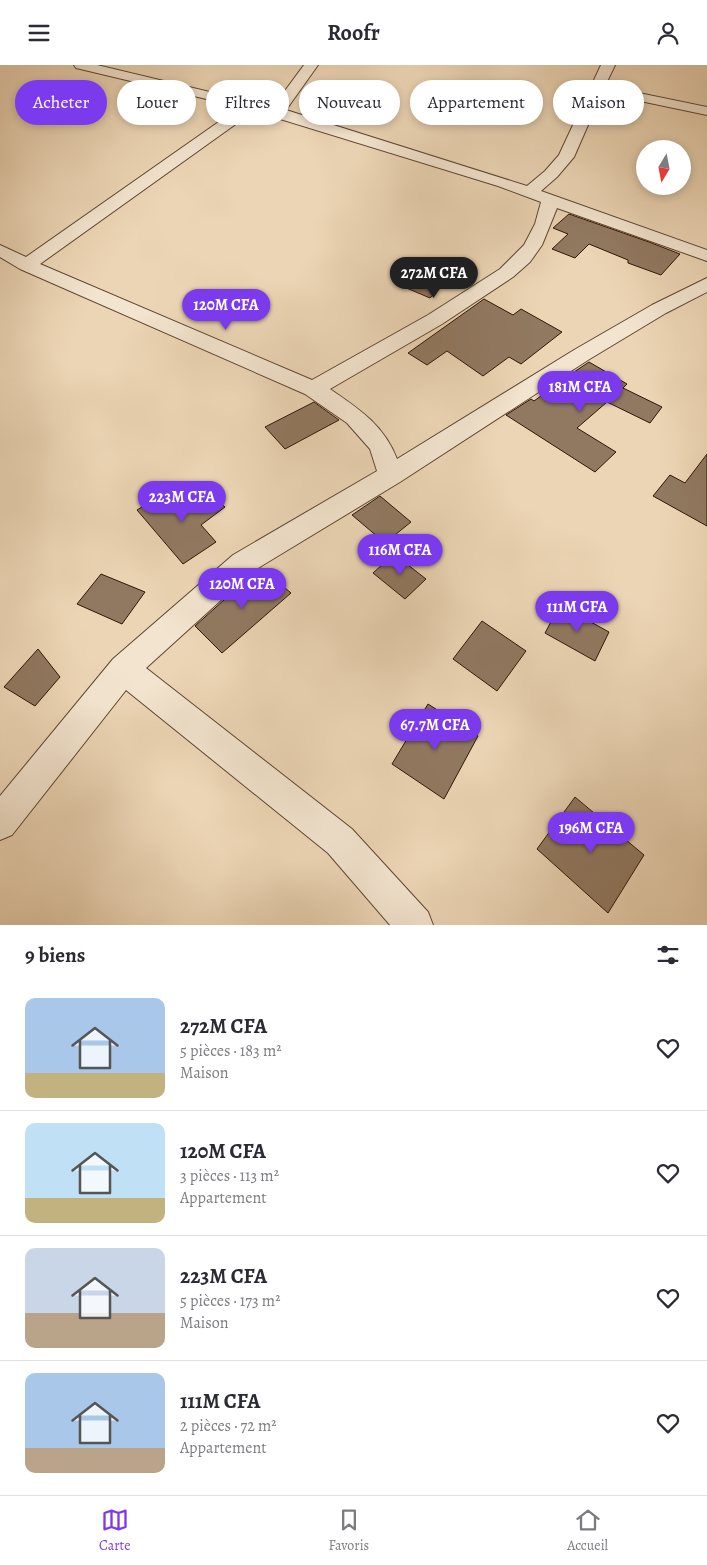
<!DOCTYPE html>
<html lang="fr">
<meta charset="utf-8">
<style>
body{margin:0;font-family:Alegreya,serif;background:#f7f7f7;color:#2b2b33;height:100vh;display:flex;flex-direction:column;font-size:19px;white-space:nowrap}
*{box-sizing:border-box;margin:0}
p{font-size:16px;color:#7c7c81}
.icon{flex:none;width:28px;height:28px;fill:none;stroke:currentColor;stroke-width:2;stroke-linecap:round;stroke-linejoin:round}
.map{position:relative;height:860px;overflow:hidden}
.sheet{display:flex;flex-direction:column;background:#fff;flex:1}
.sheet>*{flex:none}
.guide{position:absolute;left:15px;top:15px;width:678px;height:45px;display:flex;gap:10px}
.needle{width:32px;rotate:190deg}
.tools{position:absolute;left:636px;top:75px;display:grid;gap:10px}
.tools a{display:grid;place-items:center;width:55px;height:55px;border-radius:50%;background:#fff;box-shadow:0 2px 8px #0003;font-size:25px}
.price{position:absolute;translate:-50% -42px;padding:0 11px;border-radius:18px;background:#7c3aed;color:#fff;font-size:16px;line-height:32px;filter:drop-shadow(0 1px 2px #0008)}
.price::after{content:'';position:absolute;left:50%;top:30px;width:15px;height:11px;margin-left:-8px;background:inherit;clip-path:polygon(0 0,100% 0,50% 100%)}
.price.active{background:#222;color:#fff}
ul{padding:0;list-style:none}
li{display:flex;align-items:center;gap:15px;height:125px;padding:0 25px}
li+li{border-top:1px solid #e1e1e2}
li span{display:grid;place-items:center;flex:none;width:140px;height:100px;border-radius:10px;color:#555}
li>.icon{margin-inline-start:auto}
span .icon{width:60px;height:60px;fill:#fffc;stroke-width:1}
li b{font-size:21px}
h2{display:flex;justify-content:space-between;align-items:center;height:60px;padding:0 25px;font-size:21px}
.pill{padding:0 18px;border-radius:22px;background:#fff;box-shadow:0 2px 8px #0003;font-size:18px;line-height:45px}
.pill.active{background:#7c3aed;color:#fff}
header{display:flex;justify-content:space-between;align-items:center;height:65px;padding:0 25px;background:#fff;font-size:22px;font-weight:700}
.tabs{display:flex;justify-content:space-around;align-items:center;height:70px;border-top:1px solid #e1e1e2;background:#fff;font-size:14px;color:#7c7c81}
.tabs a{display:grid;justify-items:center;gap:2px}
.tabs .active{color:#7c3aed}
.map>svg:first-child{display:block}
.building{fill:#917961;stroke:#2e1606}
.lines{fill:none;stroke-linecap:round;stroke-linejoin:round}
.street-casing{stroke:#5e4632;stroke-width:2}
.street{fill:#f3e4cf;fill-rule:evenodd}
</style>
<header><svg class="icon" aria-label="menu" viewBox="0 0 24 24"><path d="M4 6h16M4 12h16M4 18h16"/></svg>Roofr<svg class="icon" aria-label="person" viewBox="0 0 24 24"><circle cx="12" cy="8" r="4"/><path d="M4 21q1-7 8-7t8 7"/></svg></header>
<div class="map">
<svg width="707" height="860" viewBox="0 0 707 860">
<rect width="100%" height="100%" fill="#ecd5b5"/>
<filter id="stains"><feTurbulence type="fractalNoise" baseFrequency=".004" numOctaves="4"/><feColorMatrix values="0 0 0 0 .2 0 0 0 0 .09 0 0 0 0 .02 0 0 0 .5 -.17"/></filter>
<radialGradient id="worn" r=".72"><stop offset=".6" stop-color="#630" stop-opacity="0"/><stop offset="1" stop-color="#630" stop-opacity=".3"/></radialGradient>
<path class="building" d="M569 149 649 177 680 189 661 210 628 198V195L589 179 575 193 552 184 568 169 553 163Z
M434 195 459 205 430 233 404 222Z
M484 234 513 250 521 244 562 267 521 299 509 292 483 311 447 286 427 300 408 288Z
M589 297 627 319 623 323 662 342 650 358 607 337 577 363 616 387 595 407 506 350 531 334 534 336 545 328 559 321 556 319Z
M314 337 339 355 285 384 265 362Z
M707 389V461L653 431 670 410 685 418Z
M170 425 185 442 205 426 225 442 201 460 216 477 183 499 137 445Z
M380 431 411 457 385 478 352 450Z
M394 489 426 514 405 534 373 508Z
M262 503 291 528 222 588 195 561 254 508Z
M101 509 145 527 122 559 77 539Z
M560 540 609 567 595 596 545 568Z
M482 556 526 586 497 626 453 594Z
M38 584 60 612 35 641 4 622Z
M428 639 478 671 444 734 392 699Z
M575 732 644 790 608 848 537 784Z"/>
<g class="lines">
<defs>
<path id="street" d="M74 0H97L273 42 304 0H318L286 45 527 121 545 106 559 90 601 0H615L605 21 707 42V50L602 28 574 92 557 112 541 126 707 185V196L557 143 542 180 530 197 513 212 442 259 330 324C359 344 384 360 397 394L574 285 652 240 707 213V227L666 248 588 295 400 417 253 506 146 603 352 764 428 847 433 860H390L328 788 126 625 12 770 0 775V731L113 594 233 490 377 406 370 384 347 358 305 329 20 204 0 192V180L26 192 240 42 76 3ZM254 46 498 121 541 137 535 159 524 180 500 204 428 250 312 315 40 199Z"/>
</defs>
<use href="#street" class="street-casing"/>
<use href="#street" class="street"/>
</g>
<rect width="100%" height="100%" filter="url(#stains)"/>
<rect width="100%" height="100%" fill="url(#worn)"/>
</svg>
<div class="tools">
<a><svg class="needle" viewBox="-14 -14 28 28"><path d="M0-13l5 13h-10z" fill="#e53935"/><path d="M0 13l5-13h-10z" fill="#7c7c81"/></svg></a>
</div>
<b class="price active" style="left:434px;top:234px">272M CFA</b>
<b class="price" style="left:226px;top:266px">120M CFA</b>
<b class="price" style="left:580px;top:348px">181M CFA</b>
<b class="price" style="left:182px;top:458px">223M CFA</b>
<b class="price" style="left:400px;top:511px">116M CFA</b>
<b class="price" style="left:242px;top:545px">120M CFA</b>
<b class="price" style="left:577px;top:568px">111M CFA</b>
<b class="price" style="left:435px;top:686px">67.7M CFA</b>
<b class="price" style="left:591px;top:789px">196M CFA</b>
<div class="guide">
<a class="pill active">Acheter</a>
<a class="pill">Louer</a>
<a class="pill">Filtres</a>
<a class="pill">Nouveau</a>
<a class="pill">Appartement</a>
<a class="pill">Maison</a>
</div>
</div>
<section class="sheet">
<h2>9 biens<svg class="icon" aria-label="filters" viewBox="0 0 24 24"><path d="M4 7h16M4 17h16"/><circle cx="9" cy="7" r="2"/><circle cx="15" cy="17" r="2"/></svg></h2>
<ul>
<li><span style="background:linear-gradient(#a9c7e8 75%,#c2b280 0)"><svg class="icon" aria-label="home" viewBox="0 0 24 24"><path d="M3 11l9-7 9 7M6 9v11h12V9"/></svg></span><div><b>272M CFA</b><p>5 pièces · 183 m²</p><p>Maison</p></div><svg class="icon" aria-label="heart" viewBox="0 0 24 24"><path d="M12 20l-8-8c-3-5 5-10 8-4 3-6 11-1 8 4z"/></svg></li>
<li><span style="background:linear-gradient(#bfe0f5 75%,#c2b280 0)"><svg class="icon" aria-label="home" viewBox="0 0 24 24"><path d="M3 11l9-7 9 7M6 9v11h12V9"/></svg></span><div><b>120M CFA</b><p>3 pièces · 113 m²</p><p>Appartement</p></div><svg class="icon" aria-label="heart" viewBox="0 0 24 24"><path d="M12 20l-8-8c-3-5 5-10 8-4 3-6 11-1 8 4z"/></svg></li>
<li><span style="background:linear-gradient(#c9d6e8 65%,#b9a48a 0)"><svg class="icon" aria-label="home" viewBox="0 0 24 24"><path d="M3 11l9-7 9 7M6 9v11h12V9"/></svg></span><div><b>223M CFA</b><p>5 pièces · 173 m²</p><p>Maison</p></div><svg class="icon" aria-label="heart" viewBox="0 0 24 24"><path d="M12 20l-8-8c-3-5 5-10 8-4 3-6 11-1 8 4z"/></svg></li>
<li><span style="background:linear-gradient(#a9c7e8 75%,#b9a48a 0)"><svg class="icon" aria-label="home" viewBox="0 0 24 24"><path d="M3 11l9-7 9 7M6 9v11h12V9"/></svg></span><div><b>111M CFA</b><p>2 pièces · 72 m²</p><p>Appartement</p></div><svg class="icon" aria-label="heart" viewBox="0 0 24 24"><path d="M12 20l-8-8c-3-5 5-10 8-4 3-6 11-1 8 4z"/></svg></li>
</ul>
</section>
<nav class="tabs">
<a class="active"><svg class="icon" aria-label="map" viewBox="0 0 24 24"><path d="M3 6l6-2 6 2 6-2v14l-6 2-6-2-6 2zM9 4v14M15 6v14"/></svg>Carte</a>
<a><svg class="icon" aria-label="saved" viewBox="0 0 24 24"><path d="M7 4h10v16l-5-4-5 4z"/></svg>Favoris</a>
<a><svg class="icon" aria-label="home" viewBox="0 0 24 24"><path d="M3 11l9-7 9 7M6 9v11h12V9"/></svg>Accueil</a>
</nav>
